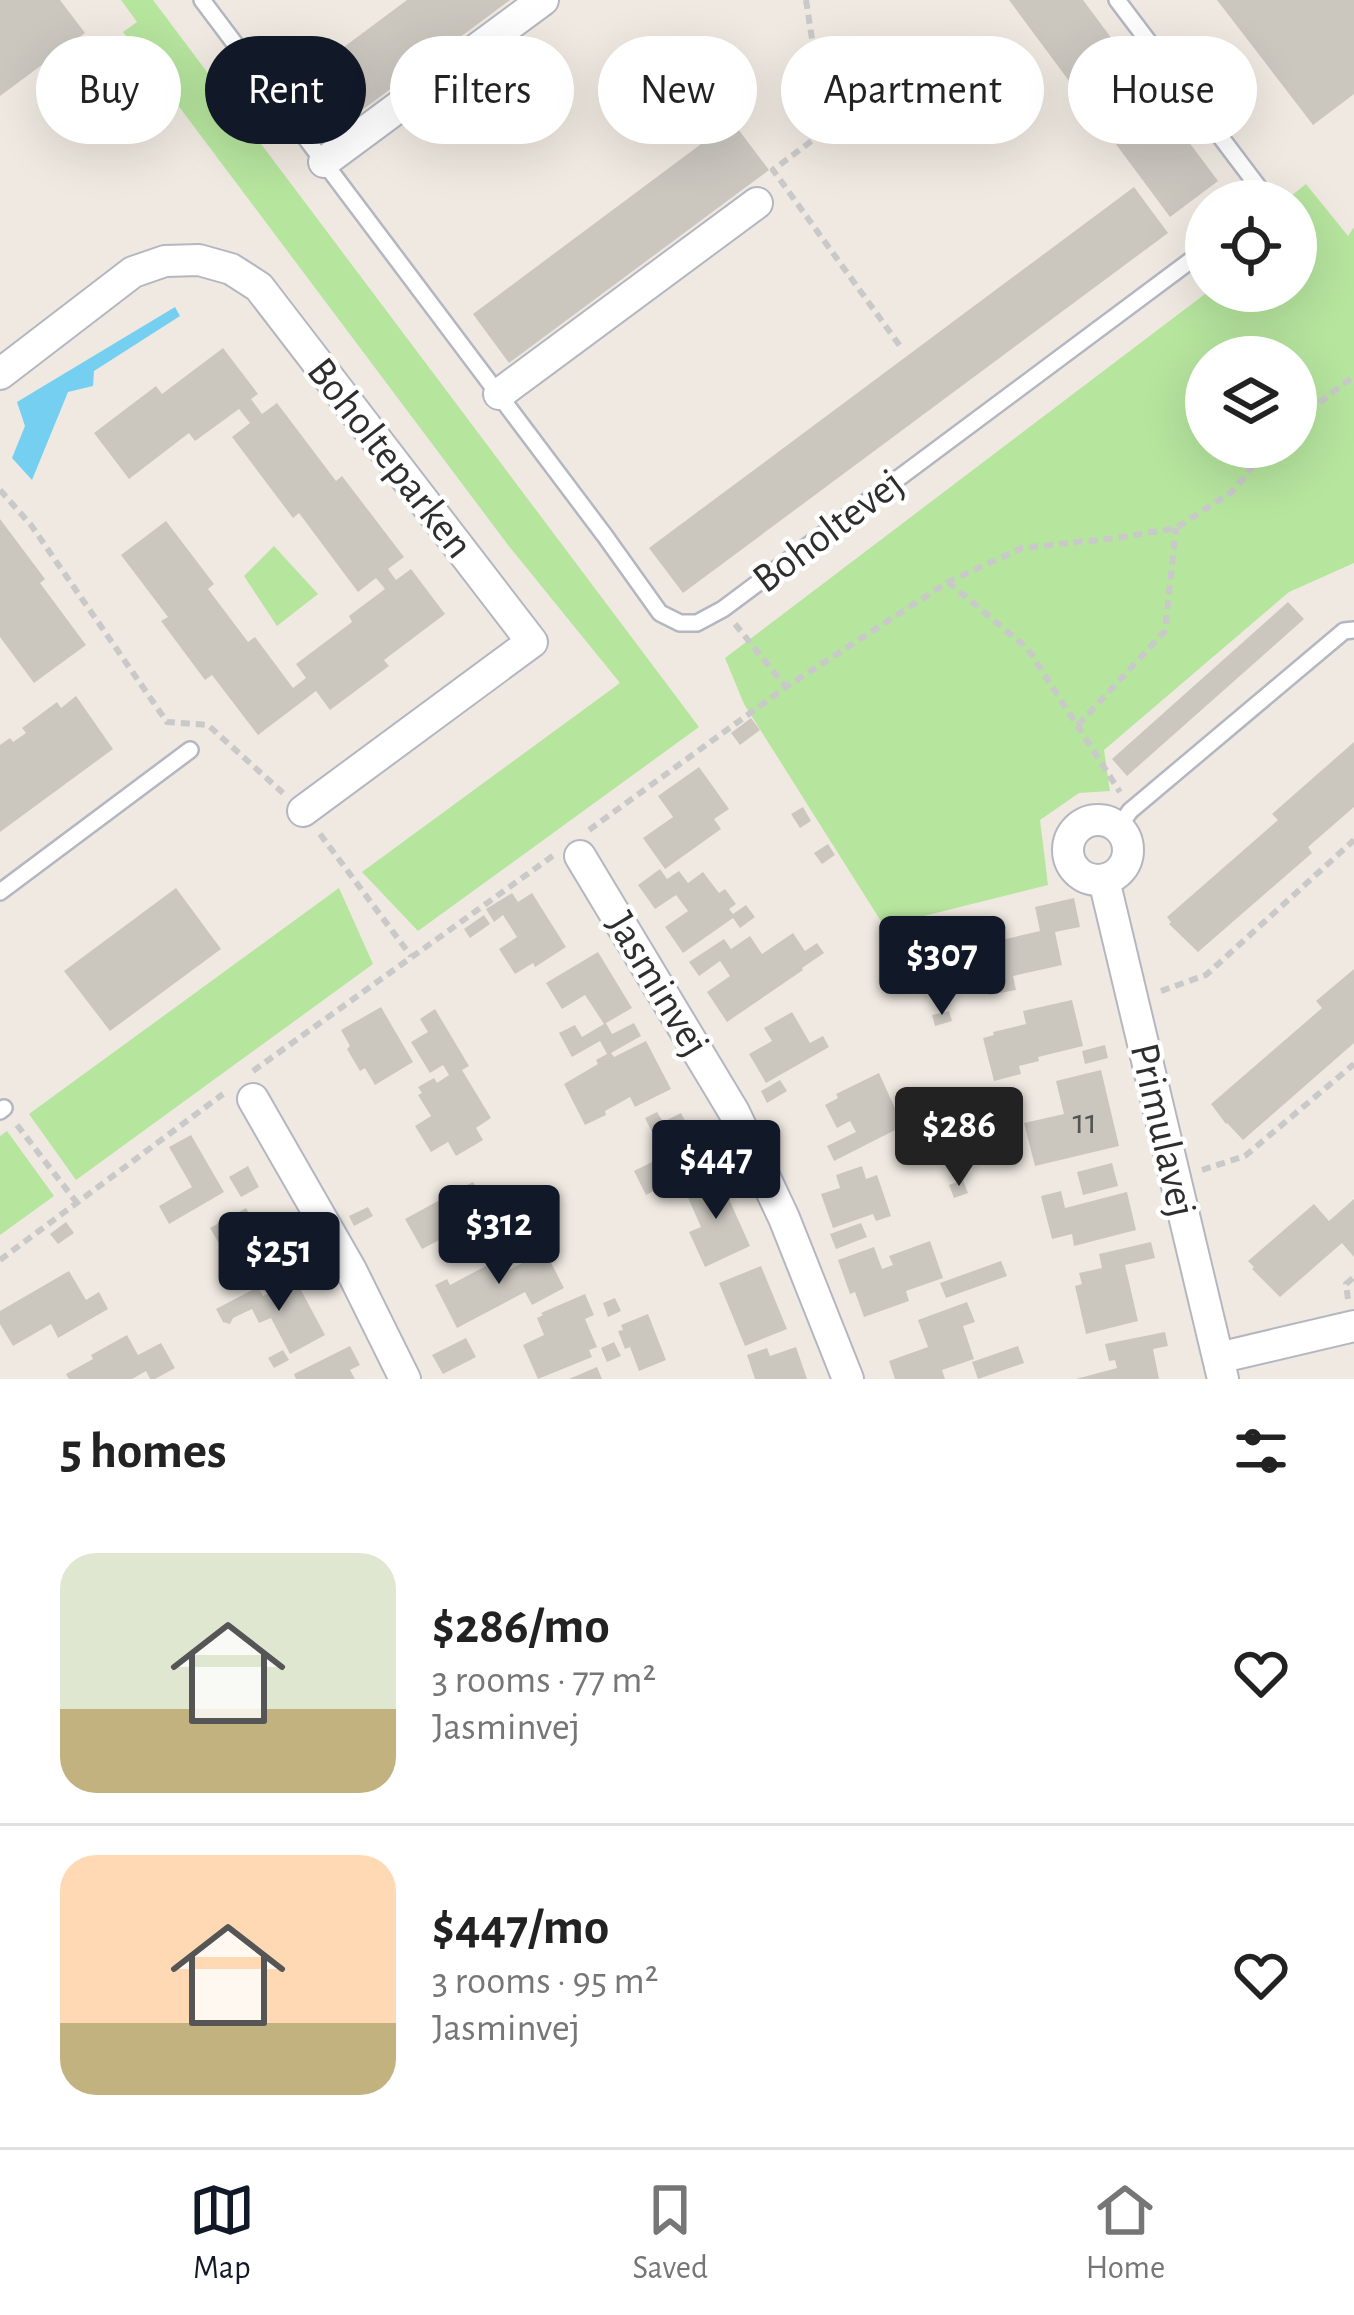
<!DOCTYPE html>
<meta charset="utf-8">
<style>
body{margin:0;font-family:"Alegreya Sans",sans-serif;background:#f6f6f6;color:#222;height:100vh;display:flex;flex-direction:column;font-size:45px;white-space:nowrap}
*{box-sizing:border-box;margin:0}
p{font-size:39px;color:#767676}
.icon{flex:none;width:66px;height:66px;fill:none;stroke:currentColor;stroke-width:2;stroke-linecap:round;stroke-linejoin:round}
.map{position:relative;height:1379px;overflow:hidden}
.side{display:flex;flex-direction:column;background:#fff;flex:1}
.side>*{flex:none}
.banner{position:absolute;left:36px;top:36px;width:1284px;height:108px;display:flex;gap:24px}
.fabs{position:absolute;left:1185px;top:180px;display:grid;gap:24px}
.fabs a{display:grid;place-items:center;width:132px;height:132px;border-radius:50%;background:#fff;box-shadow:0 12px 48px #0002;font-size:60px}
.price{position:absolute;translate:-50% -102px;padding:0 27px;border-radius:12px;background:#111827;color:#fff;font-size:39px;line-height:78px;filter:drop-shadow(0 3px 6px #0008)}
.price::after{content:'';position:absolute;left:50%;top:72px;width:36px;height:27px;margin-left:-18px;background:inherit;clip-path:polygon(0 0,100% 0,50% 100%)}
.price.active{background:#222;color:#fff}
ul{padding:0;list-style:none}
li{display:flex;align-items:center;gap:36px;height:300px;padding:0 60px}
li+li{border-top:3px solid #e0e0e0}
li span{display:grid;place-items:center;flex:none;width:336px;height:240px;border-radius:36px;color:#555}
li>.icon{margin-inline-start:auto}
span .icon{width:144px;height:144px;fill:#fffc;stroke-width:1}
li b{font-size:51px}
h2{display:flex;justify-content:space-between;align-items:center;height:144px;padding:0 60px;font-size:51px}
.chip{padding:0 42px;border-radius:54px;background:#fff;box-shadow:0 12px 48px #0002;font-size:42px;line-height:108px}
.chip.active{background:#111827;color:#fff}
.dock{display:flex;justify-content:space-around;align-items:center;height:168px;border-top:3px solid #e0e0e0;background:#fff;font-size:33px;color:#767676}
.dock a{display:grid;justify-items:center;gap:6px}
.dock .active{color:#111827}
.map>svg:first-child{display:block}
.green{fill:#b6e59e;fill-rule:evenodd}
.water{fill:#75cff0}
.building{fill:#cbc7bf}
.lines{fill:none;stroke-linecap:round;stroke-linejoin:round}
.service-casing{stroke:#b4b7c1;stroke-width:20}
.minor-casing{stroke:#b4b7c1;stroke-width:34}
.path{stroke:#c9c9c9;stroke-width:6;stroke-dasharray:9 6;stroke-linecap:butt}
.service{stroke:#fff;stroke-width:15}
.minor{stroke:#fff;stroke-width:30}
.labels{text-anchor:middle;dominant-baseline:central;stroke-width:9;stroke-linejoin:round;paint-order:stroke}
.number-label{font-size:36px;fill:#555452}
.street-label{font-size:42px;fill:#2e2e2e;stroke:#fff}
</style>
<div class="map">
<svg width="1354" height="1379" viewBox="0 0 1354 1379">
<rect width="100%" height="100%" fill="#efe9e1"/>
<path class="green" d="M121 0H153L699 727 418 931 362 872 620 683 508 545 123 32 137 22Z
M1306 184 1348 236 1354 227V563L1289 592 1104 750 1110 791 1079 793 1040 820 1048 885 884 926 744 704 725 658 1209 291H1296V201H1285ZM1206 357H1296V447H1206Z
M274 546 318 594 277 626 244 576Z
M339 888 373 964 76 1180 29 1114Z
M7 1131 54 1196 0 1235V1136Z"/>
<path class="water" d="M175 307 180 316 94 371 93 386 68 392 32 480 12 458 25 426 17 402Z"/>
<path class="building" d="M0 0H60L85 33 0 96Z
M407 0H510L334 131 297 82Z
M1009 0H1083L1218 181 1170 217Z
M1217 0H1354V94L1313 125Z
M732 121 769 170 509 363 473 314Z
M1134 187 1168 233 683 593 649 548Z
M223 348 258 394 251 399 262 414 277 403 336 481 342 476 404 557 388 569 396 580 411 569 445 614 384 660 389 666 330 710 316 691 258 735 212 675 205 680 161 621 168 617 121 555 166 521 214 584 208 589 248 642 255 637 293 688 306 678 296 664 352 622 349 616 385 589 376 578 358 592 299 513 293 518 232 437 250 423 239 409 195 441 189 433 129 479 94 433 156 386 162 394Z
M0 519 45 579 40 583 86 645 34 683 0 637Z
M1288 602 1304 619 1127 776 1112 759Z
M76 696 113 749 0 832V745L10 738 13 742 26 733 22 728 57 702 61 708Z
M751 718 760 730 740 745 731 733Z
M1354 742V807L1308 847 1312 853 1198 952 1169 924 1171 922 1167 917 1278 820 1272 814Z
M699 767 729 809 714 819 721 829 665 869 643 838 673 817 658 796Z
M803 807 811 821 800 828 791 814Z
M828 844 835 855 822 864 814 853Z
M660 869 667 879 679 871 688 883 703 872 719 893 725 889 736 904 729 909 733 914 746 905 755 917 740 928 733 918 683 953 665 927 688 911 676 895 655 909 638 885Z
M176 888 221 949 110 1031 64 971Z
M512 893 518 902 532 893 566 947 535 967 533 963 515 974 499 949 517 937 503 915 494 922 486 909Z
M1074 898 1080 927 1055 932 1062 965 1013 976 1016 990 989 995 986 981 997 978 996 971 965 978 957 941 991 933 993 942 1040 931 1035 907Z
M484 915 490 924 470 938 464 929Z
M793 933 805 951 817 943 824 953 802 968 803 970 727 1022 707 992 730 976 720 961 699 976 689 962 724 939 731 949 750 936 762 954Z
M598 952 632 1008 606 1023 612 1034 634 1023 641 1036 611 1053 614 1057 646 1041 671 1089 635 1107 630 1097 605 1111 606 1115 585 1125 564 1084 598 1064 596 1060 607 1054 600 1041 572 1057 559 1033 575 1025 582 1037 604 1024 585 995 562 1009 546 983Z
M1354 969V1043L1243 1140 1227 1123 1226 1124 1211 1104 1322 1008 1316 1001Z
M1072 1000 1083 1046 1038 1057 1039 1061 1019 1066 1021 1074 994 1081 983 1038 994 1035 993 1032 1026 1024 1023 1011Z
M381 1007 413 1062 375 1085 365 1068 360 1071 347 1049 350 1046 341 1030Z
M435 1009 469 1066 462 1070 491 1118 476 1128 483 1140 456 1156 448 1142 431 1152 415 1126 431 1116 418 1095 422 1093 418 1087 434 1078 437 1083 449 1075 443 1065 430 1073 411 1042 428 1032 420 1019Z
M949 1011 952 1021 935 1026 932 1015Z
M792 1012 810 1043 823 1036 829 1047 766 1083 749 1054 772 1041 764 1028Z
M1105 1045 1108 1058 1085 1064 1082 1051Z
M1101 1070 1119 1146 1035 1166 1024 1123 1064 1114 1056 1081Z
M879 1073 903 1126 834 1161 827 1146 856 1132 850 1121 837 1128 825 1105 838 1098 836 1094Z
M780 1080 787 1091 767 1103 761 1091Z
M954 1103 960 1115 940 1126 934 1113Z
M657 1112 663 1122 681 1113 710 1169 679 1185 676 1179 646 1195 634 1171 664 1156 645 1118Z
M191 1135 224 1192 169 1224 159 1206 192 1187 169 1147Z
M1112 1163 1118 1186 1083 1195 1077 1172Z
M248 1166 259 1187 241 1197 229 1177Z
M862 1166 866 1179 877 1175 891 1216 876 1221 873 1214 833 1228 821 1194 840 1188 836 1175Z
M724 1174 729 1186 724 1188 750 1246 705 1267 689 1232 701 1227 685 1191Z
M963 1180 968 1193 954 1198 949 1185Z
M473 1182 497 1227 473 1240 466 1226 422 1249 405 1219Z
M1061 1191 1065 1208 1127 1192 1136 1230 1074 1246 1072 1234 1052 1239 1041 1196Z
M1354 1199V1257L1342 1243 1280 1297 1252 1269 1254 1267 1248 1261 1314 1204 1329 1221Z
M368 1207 373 1216 354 1226 349 1216Z
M246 1208 274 1258 296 1245 304 1259 283 1272 278 1264 243 1284 210 1228Z
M66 1222 74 1233 58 1244 50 1234Z
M861 1223 867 1237 836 1249 830 1234Z
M930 1241 943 1278 906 1291 909 1301 864 1317 855 1292 850 1294 838 1260 874 1247 882 1269 893 1265 889 1256Z
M1151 1242 1155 1258 1125 1265 1138 1321 1086 1334 1075 1286 1082 1284 1079 1273 1102 1268 1099 1254Z
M545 1251 564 1288 532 1305 525 1292 457 1328 435 1285 447 1279 450 1285 503 1257 509 1270Z
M1001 1261 1007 1276 946 1298 940 1283Z
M761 1266 787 1329 745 1346 719 1283Z
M69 1271 86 1300 99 1292 108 1309 58 1338 51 1324 13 1346 0 1324V1311Z
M295 1279 325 1335 290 1354 271 1318 259 1323 252 1309 233 1318 230 1324 223 1322 216 1309 258 1287 263 1296Z
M585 1294 594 1315 585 1319 597 1347 589 1350 592 1357 538 1379 523 1345 544 1335 537 1318 543 1315 541 1313Z
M615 1298 621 1311 608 1317 603 1303Z
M967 1302 975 1322 963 1326 974 1359 942 1370 945 1379H895L889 1361 928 1347 918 1320Z
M648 1314 666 1360 639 1371 630 1347 625 1349 618 1331 623 1330 621 1325Z
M1165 1332 1168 1346 1153 1349 1159 1379H1076L1117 1368 1115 1360 1109 1361 1105 1344Z
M127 1335 138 1355 161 1343 175 1368 155 1379H150L146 1371 132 1379H69L66 1374 93 1359 91 1355Z
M466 1338 476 1357 443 1374 432 1355Z
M614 1342 621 1356 607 1362 601 1348Z
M350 1346 360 1365 350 1370 355 1379H296L294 1374Z
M1018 1346 1024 1363 978 1379 972 1362Z
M796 1347 807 1379H755L747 1355 767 1348 770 1356Z
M283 1350 289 1360 274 1368 268 1358Z
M597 1367 602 1379H569Z"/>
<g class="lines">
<defs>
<path id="service" d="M202 0 605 536 660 613 680 623H697L723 609 1206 249
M1117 0 1269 201
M1119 827 1130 811 1344 631 1354 630
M0 892 190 750
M0 1111 4 1108"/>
<path id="minor" d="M324 162 543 0
M0 374 133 272 165 261 199 260 231 269 259 287 532 642 303 811
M499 394 757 203
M1068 850a30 30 0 1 1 60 0a30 30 0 1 1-60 0Z
M580 856 734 1112 784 1218 848 1379
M1104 880 1223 1379
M253 1099 351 1270 405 1379
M1218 1358 1354 1326"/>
</defs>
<use href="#service" class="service-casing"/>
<use href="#minor" class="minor-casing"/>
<path class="path" d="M806 0 826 130 773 170 900 346
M1296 421 1354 376
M0 490 31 525 167 722 208 725 283 793
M948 582 1028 649 1120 792
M735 624 786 687
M1078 725 1165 631 1176 528
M589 830 786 687 948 582 1022 548 1116 538 1176 528 1233 491 1268 447
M320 834 411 956
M1161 991 1206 975 1354 840
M253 1071 554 855
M17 1125 77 1203
M1202 1170 1245 1156 1354 1064
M0 1260 223 1094
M1348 1299 1346 1284 1354 1277"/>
<use href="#service" class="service"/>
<use href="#minor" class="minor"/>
</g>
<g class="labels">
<g class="number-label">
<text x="1085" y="1122">11</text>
</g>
<g class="street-label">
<text transform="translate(390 458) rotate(52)">Boholteparken</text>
<text transform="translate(828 531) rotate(-37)">Boholtevej</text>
<text transform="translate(658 984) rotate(59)">Jasminvej</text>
<text transform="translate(1163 1130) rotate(77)">Primulavej</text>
</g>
</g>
</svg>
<div class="fabs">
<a><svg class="icon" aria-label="locate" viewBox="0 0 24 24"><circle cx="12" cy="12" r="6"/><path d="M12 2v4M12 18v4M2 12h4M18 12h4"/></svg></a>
<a><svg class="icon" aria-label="layers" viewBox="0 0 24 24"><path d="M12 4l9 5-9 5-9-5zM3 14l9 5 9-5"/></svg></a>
</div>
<b class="price" style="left:942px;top:1018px">$307</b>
<b class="price active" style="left:959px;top:1189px">$286</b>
<b class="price" style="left:716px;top:1222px">$447</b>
<b class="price" style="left:499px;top:1287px">$312</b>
<b class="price" style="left:279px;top:1314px">$251</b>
<div class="banner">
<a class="chip">Buy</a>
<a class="chip active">Rent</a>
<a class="chip">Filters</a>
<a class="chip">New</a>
<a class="chip">Apartment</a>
<a class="chip">House</a>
</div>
</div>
<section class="side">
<h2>5 homes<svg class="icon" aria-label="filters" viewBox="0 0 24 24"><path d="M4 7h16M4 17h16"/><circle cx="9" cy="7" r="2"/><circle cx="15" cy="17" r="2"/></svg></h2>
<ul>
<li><span style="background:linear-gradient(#dfe7d0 65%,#c2b280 0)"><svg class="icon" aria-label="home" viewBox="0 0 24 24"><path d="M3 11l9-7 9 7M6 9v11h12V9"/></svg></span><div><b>$286/mo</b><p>3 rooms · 77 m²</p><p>Jasminvej</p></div><svg class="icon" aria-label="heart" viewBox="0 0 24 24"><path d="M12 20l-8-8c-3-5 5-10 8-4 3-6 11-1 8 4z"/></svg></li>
<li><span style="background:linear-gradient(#ffd9b3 70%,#c2b280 0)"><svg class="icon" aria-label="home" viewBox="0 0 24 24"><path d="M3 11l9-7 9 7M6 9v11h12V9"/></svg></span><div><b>$447/mo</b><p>3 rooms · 95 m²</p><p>Jasminvej</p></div><svg class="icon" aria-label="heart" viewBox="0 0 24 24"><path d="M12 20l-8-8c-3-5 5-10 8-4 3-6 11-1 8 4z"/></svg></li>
</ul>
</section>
<nav class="dock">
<a class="active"><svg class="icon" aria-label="map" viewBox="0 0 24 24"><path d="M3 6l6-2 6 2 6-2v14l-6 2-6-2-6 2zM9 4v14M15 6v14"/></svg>Map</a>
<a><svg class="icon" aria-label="saved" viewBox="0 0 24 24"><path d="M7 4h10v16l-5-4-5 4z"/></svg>Saved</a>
<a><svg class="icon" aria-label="home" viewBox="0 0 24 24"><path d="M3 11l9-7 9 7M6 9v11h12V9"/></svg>Home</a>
</nav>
